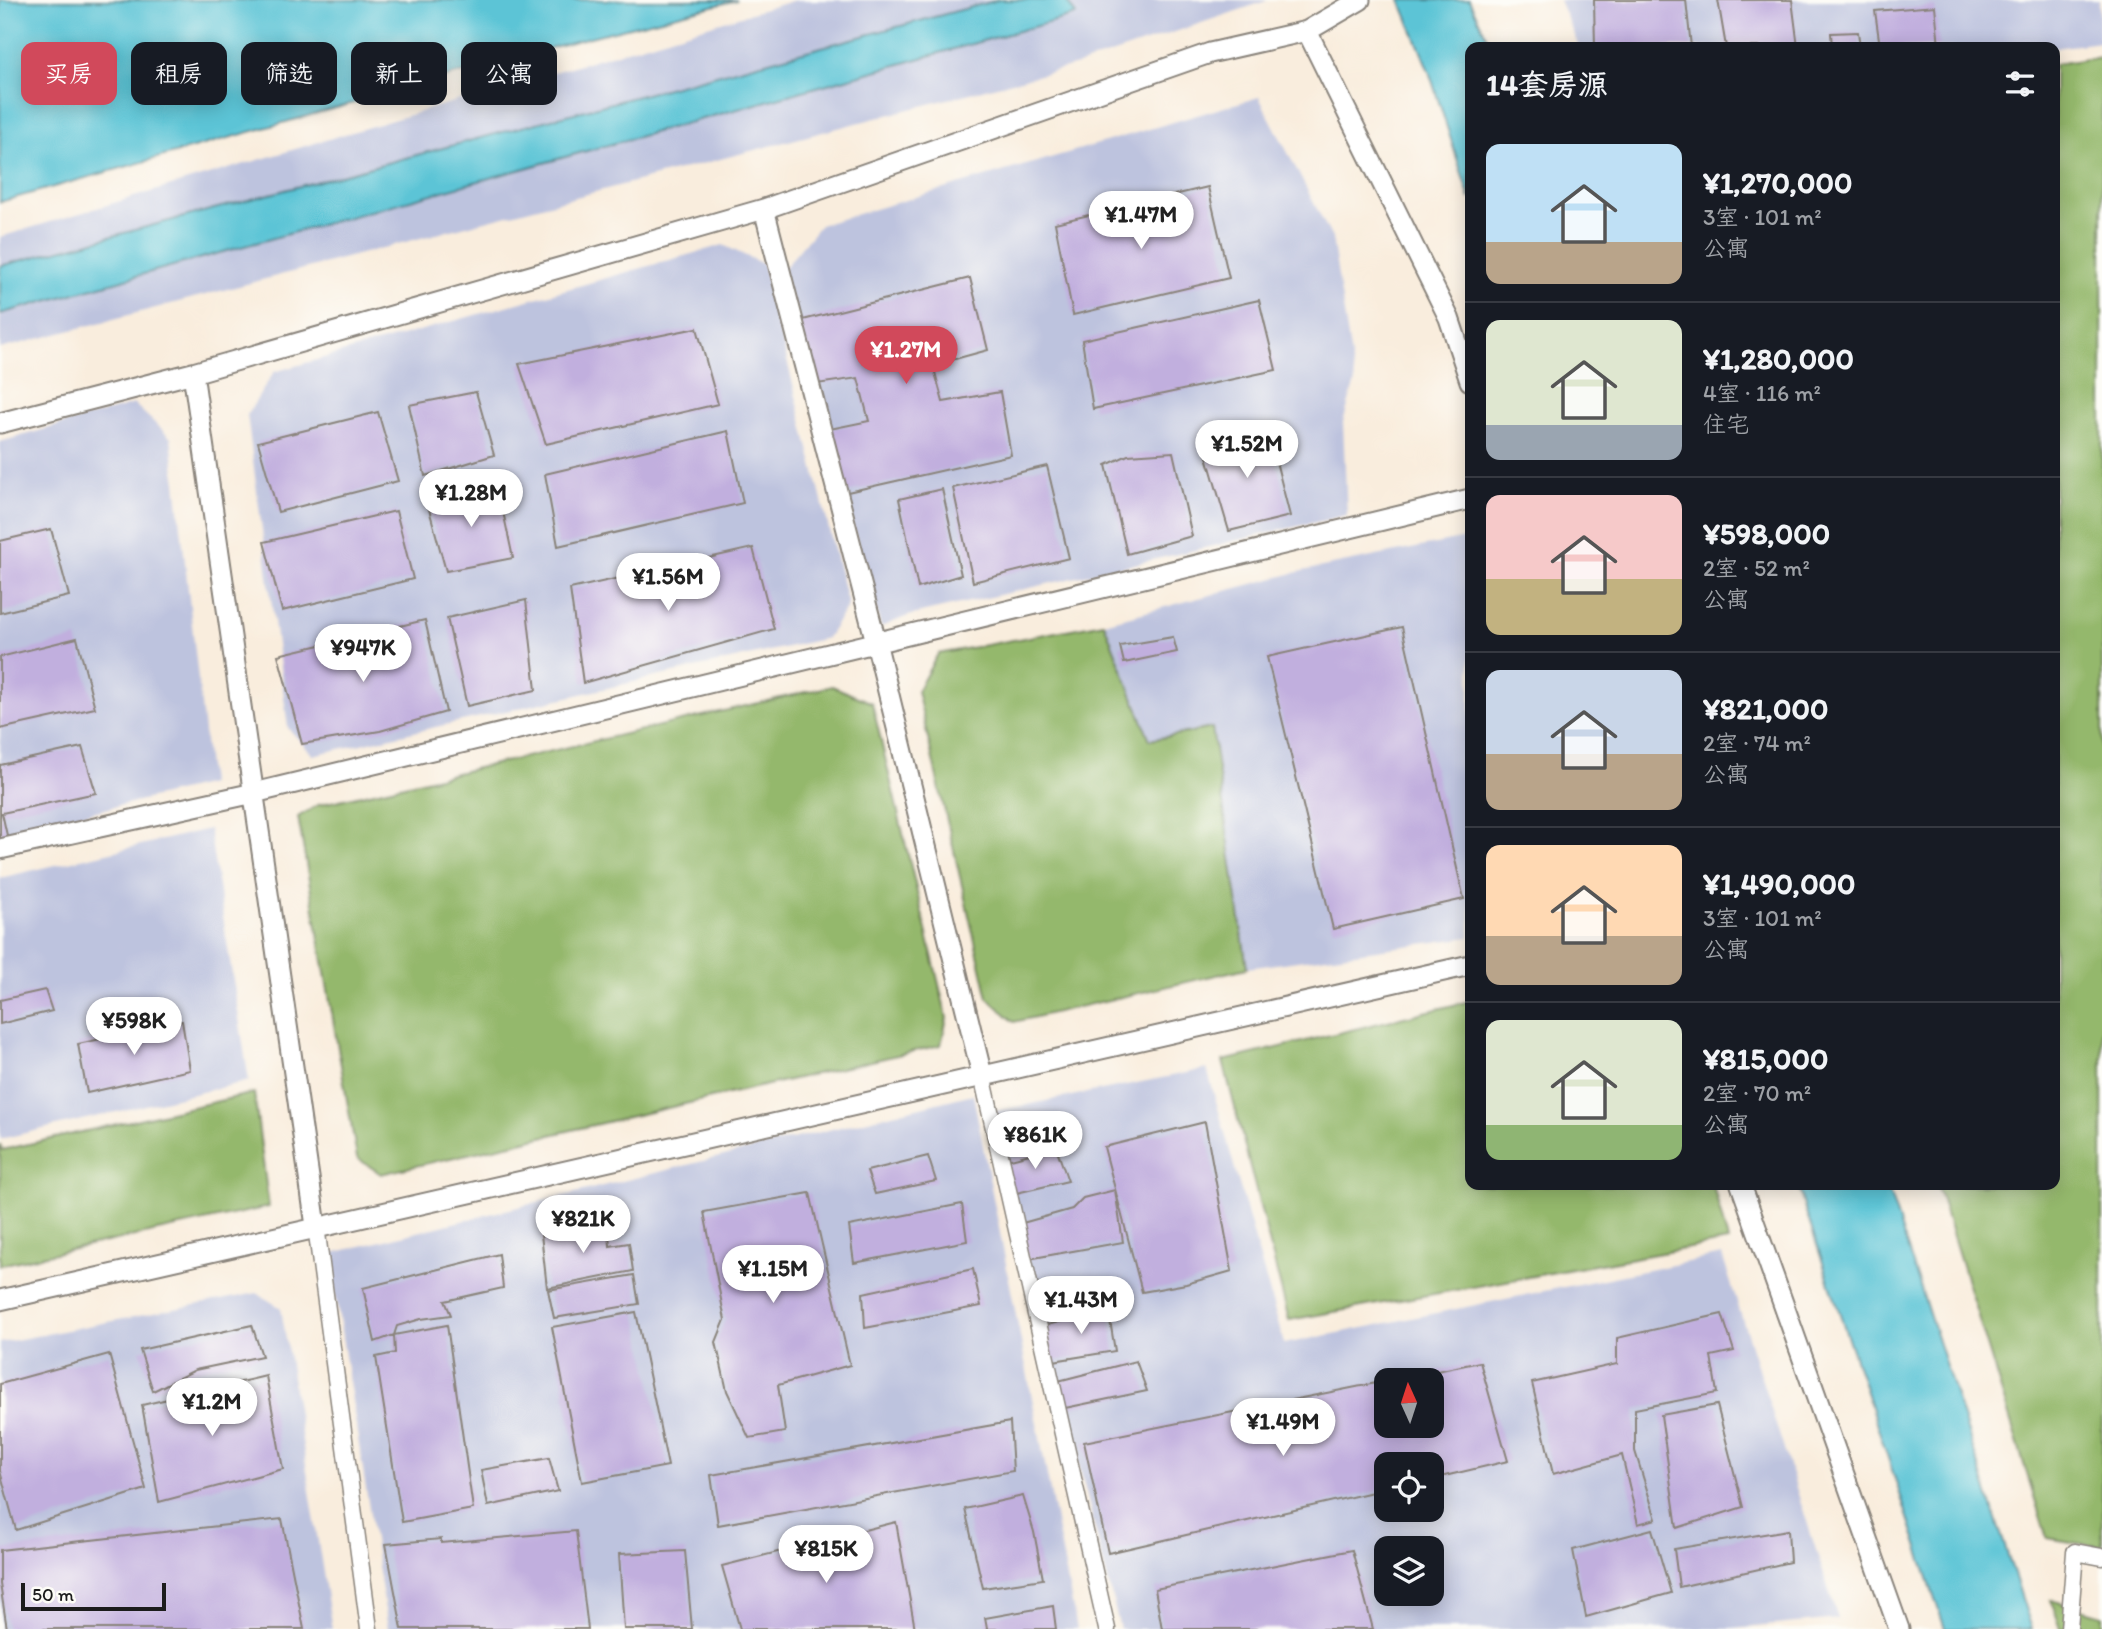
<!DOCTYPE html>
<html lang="zh">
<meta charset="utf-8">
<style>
body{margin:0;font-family:Itim,"LXGW WenKai TC",sans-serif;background:#20242c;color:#f1f3f6;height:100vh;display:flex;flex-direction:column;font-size:26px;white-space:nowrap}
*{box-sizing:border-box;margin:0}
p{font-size:23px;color:#9ea1a6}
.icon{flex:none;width:38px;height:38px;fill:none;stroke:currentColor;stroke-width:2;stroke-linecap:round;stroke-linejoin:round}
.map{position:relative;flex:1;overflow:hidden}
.panel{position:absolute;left:1465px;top:42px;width:595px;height:1148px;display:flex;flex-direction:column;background:#171b24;border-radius:14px;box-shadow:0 4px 18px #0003}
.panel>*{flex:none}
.guide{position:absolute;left:21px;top:42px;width:665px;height:63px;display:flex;gap:14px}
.needle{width:46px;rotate:357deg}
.fabs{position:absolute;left:1374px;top:1368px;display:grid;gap:14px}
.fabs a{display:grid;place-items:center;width:70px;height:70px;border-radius:14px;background:#171b24;box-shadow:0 4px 18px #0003;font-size:35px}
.scale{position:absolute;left:21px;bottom:18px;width:145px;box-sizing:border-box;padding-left:7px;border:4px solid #1c1c1c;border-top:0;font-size:19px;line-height:24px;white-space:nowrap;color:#1c1c1c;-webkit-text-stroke:5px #fdfcf7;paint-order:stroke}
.price{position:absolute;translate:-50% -60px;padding:0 16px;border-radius:24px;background:#fff;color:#222;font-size:23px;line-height:46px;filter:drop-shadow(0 2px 4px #0008)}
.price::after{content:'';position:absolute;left:50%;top:42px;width:21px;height:16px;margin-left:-10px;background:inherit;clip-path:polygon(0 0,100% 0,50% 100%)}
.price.current{background:#d1495b;color:#fff}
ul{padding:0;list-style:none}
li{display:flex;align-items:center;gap:21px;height:175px;padding:0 21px}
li+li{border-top:2px solid #363941}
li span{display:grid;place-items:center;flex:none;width:196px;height:140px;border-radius:14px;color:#555}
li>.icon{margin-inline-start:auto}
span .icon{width:84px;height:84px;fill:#fffc;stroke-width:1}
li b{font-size:30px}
h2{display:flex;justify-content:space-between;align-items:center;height:84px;padding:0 21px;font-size:30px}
.chip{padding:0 24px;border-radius:14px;background:#171b24;box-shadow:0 4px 18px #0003;font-size:24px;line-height:63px}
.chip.current{background:#d1495b;color:#fff}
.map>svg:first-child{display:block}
.industrial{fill:#bdc3de;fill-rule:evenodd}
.forest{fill:#94b86c;stroke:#586a44;stroke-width:2}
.water{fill:#5bc4d6;stroke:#3c7079;stroke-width:2}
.building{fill:#c1afde}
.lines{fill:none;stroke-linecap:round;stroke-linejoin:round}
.minor-casing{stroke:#8a847c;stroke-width:19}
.tertiary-casing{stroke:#8a847c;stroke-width:23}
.minor{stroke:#fff;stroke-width:16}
.tertiary{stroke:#fff;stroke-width:19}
</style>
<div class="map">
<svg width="2102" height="1629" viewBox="0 0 2102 1629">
<rect width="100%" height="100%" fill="#fdfcf7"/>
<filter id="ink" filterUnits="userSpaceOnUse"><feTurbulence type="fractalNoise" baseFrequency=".0143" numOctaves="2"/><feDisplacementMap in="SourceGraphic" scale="14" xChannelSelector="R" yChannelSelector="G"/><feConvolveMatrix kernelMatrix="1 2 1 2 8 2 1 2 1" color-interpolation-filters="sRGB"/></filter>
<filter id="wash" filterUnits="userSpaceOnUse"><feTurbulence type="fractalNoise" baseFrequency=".00686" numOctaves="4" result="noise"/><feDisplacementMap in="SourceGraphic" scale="28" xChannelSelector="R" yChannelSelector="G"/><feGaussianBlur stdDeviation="1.57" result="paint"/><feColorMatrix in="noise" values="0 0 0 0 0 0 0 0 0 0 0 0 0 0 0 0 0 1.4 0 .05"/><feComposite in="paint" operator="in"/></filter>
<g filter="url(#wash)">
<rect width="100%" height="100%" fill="#f9eddd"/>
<path class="industrial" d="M795 0H1269L1081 64 0 349V237Z
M1559 0H2099L2100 42 2055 48 1579 47Z
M1259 97 1332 238 1355 382 1343 422 1347 515 908 616 881 627 781 272 820 225Z
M723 245 763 264 848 605 827 638 313 755 288 728 247 415 274 372Z
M134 404 171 438 210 784 0 834V442Z
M1470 537V937L1247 968 1212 728 1151 741 1104 623 1298 572Z
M209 829 249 1081 0 1139V878Z
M1207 1069 1284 1344 1722 1255 1838 1619 1732 1629H1120L991 1112ZM1386 1381H1432V1426H1386ZM1386 1465H1432V1510H1386ZM1386 1549H1432V1594H1386Z
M973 1094 1077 1629H388L329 1254Z
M257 1293 281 1308 332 1629H0V1343Z"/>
<path class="forest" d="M2102 57V1547L2047 1538 1937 1185H2054V64Z
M1104 623 1150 740 1212 728 1247 968 1014 1022 988 998 917 691 938 654Z
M832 686 872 703 947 1018 941 1045 381 1174 357 1158 298 817 318 805Z
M1470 1001V1185H1713L1728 1241 1289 1320 1223 1061Z
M254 1093 269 1207 0 1265V1144L2 1150Z
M2051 1600 2102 1615V1629H2061Z"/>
<path class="water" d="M0 0H737L586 38 0 202Z
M998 0H1066L1076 15 0 314V266Z
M1400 0H1469L1492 47H1470V199L1429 71Z
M1797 1185H1887L2032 1629H1945Z"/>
<g id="blocks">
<path class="building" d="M1594 0H1686L1691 47H1595Z
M1718 0H1792L1798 47H1726Z
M1935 6 1939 46 1880 47 1875 11Z
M1858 32 1860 47H1832L1831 33Z
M1208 187 1229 278 1073 315 1055 223Z
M970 278 988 350 933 365 943 402 1000 392 1011 455 843 493 825 430 869 421 858 378 817 384 799 321Z
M1259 300 1276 370 1093 409 1082 340Z
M697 328 718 404 546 444 519 364Z
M476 392 494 455 425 476 409 405Z
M378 412 398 481 278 512 258 442Z
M1268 430 1290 516 1229 531 1203 443Z
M728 431 743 503 558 546 545 474Z
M1173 452 1192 536 1127 554 1106 465 1128 455Z
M1047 466 1069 558 973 582 953 488Z
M498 488 513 558 446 571 427 502Z
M942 489 961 575 918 588 899 499Z
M396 511 413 579 282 611 264 542Z
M51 529 69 596 0 613V541Z
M753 548 774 629 583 683 570 589Z
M526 600 536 690 467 706 447 618Z
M425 620 446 712 380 731 302 744 278 655Z
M1402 627 1464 899 1333 929 1267 657Z
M1173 637 1177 652 1124 663 1120 646Z
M77 638 95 708 0 729V657Z
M82 747 96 793 2 813 8 840 0 842V765Z
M45 990 52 1011 0 1024V1000Z
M182 1021 190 1070 87 1093 78 1044Z
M1205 1122 1232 1271 1186 1284 1142 1292 1104 1147Z
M1056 1147 1068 1181 1012 1194 1003 1161Z
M928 1156 936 1181 875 1194 867 1171Z
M1115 1190 1123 1242 1028 1259 1019 1224 1072 1209 1083 1198Z
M810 1193 850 1365 778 1385 785 1432 749 1438 727 1391 716 1342 725 1320 704 1212Z
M962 1204 967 1241 854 1263 849 1226Z
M608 1222 610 1246 629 1243 633 1271 547 1288 541 1234Z
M499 1254 503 1288 445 1301 451 1315 421 1319 397 1326 394 1335 375 1342 363 1288Z
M973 1269 981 1306 865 1328 863 1293Z
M634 1275 639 1304 554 1318 548 1290Z
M1108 1308 1115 1351 1053 1361 1044 1326Z
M636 1312 668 1466 582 1482 552 1327Z
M1722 1314 1734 1351 1711 1356 1717 1393 1635 1409V1451L1656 1519 1638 1524 1622 1455 1553 1474 1532 1383 1617 1364V1338Z
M252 1325 262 1356 195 1370 153 1391 140 1350Z
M447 1325 473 1509 402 1522 376 1357 395 1353 394 1335Z
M109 1354 146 1489 16 1530 0 1471V1384Z
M1136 1361 1147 1391 1065 1408 1058 1381Z
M1480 1362 1508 1461 1432 1479V1465H1386V1489L1108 1553 1084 1442 1386 1381V1426H1432V1381L1394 1380Z
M266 1376 283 1469 159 1502 142 1405Z
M1717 1405 1743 1507 1677 1528 1661 1415Z
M1010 1422 1013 1471 718 1525 711 1475Z
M549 1458 558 1491 488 1506 481 1470Z
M1023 1496 1034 1532 1043 1579 983 1588 965 1509Z
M282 1519 304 1629H7L0 1584V1550Z
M896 1522 915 1629H740L722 1566Z
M1652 1529 1671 1593 1586 1617 1573 1550Z
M1788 1530 1790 1562 1679 1587 1674 1549Z
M576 1531 588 1629H402L386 1544 441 1539V1543Z
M1352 1550 1373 1629H1162L1155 1589Z
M685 1551 692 1629H624L619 1554Z
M1053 1606 1056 1629H987L985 1618Z"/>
</g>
</g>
<g filter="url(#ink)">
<use href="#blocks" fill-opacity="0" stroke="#8a847c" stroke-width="2"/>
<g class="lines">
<defs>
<path id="minor" d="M982 1075 1107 1629
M316 1226 369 1629
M2069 1629 2075 1552 2102 1557"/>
<path id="tertiary" d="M1307 31 1449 318 1470 381
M764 209 876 642 982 1075
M193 373 316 1226
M0 423 193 373 764 209 1210 53 1307 31 1360 0
M0 849 254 793 1470 499
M1741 1185 1899 1629
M0 1300 1470 965"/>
</defs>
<use href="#minor" class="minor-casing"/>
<use href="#tertiary" class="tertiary-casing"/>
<use href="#minor" class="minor"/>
<use href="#tertiary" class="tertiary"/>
</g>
</g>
</svg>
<div class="fabs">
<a><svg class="needle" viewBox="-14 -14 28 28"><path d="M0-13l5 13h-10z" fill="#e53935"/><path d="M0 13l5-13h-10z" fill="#9ea1a6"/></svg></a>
<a><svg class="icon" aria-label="locate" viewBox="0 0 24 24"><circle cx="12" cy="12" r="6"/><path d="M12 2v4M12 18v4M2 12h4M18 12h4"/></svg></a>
<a><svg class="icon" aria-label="layers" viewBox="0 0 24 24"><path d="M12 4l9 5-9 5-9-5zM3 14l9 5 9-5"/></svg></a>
</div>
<div class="scale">50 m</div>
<b class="price" style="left:1141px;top:251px">¥1.47M</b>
<b class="price current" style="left:906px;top:386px">¥1.27M</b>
<b class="price" style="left:1247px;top:480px">¥1.52M</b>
<b class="price" style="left:471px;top:529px">¥1.28M</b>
<b class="price" style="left:668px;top:613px">¥1.56M</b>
<b class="price" style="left:363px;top:684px">¥947K</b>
<b class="price" style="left:134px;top:1057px">¥598K</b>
<b class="price" style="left:1035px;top:1171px">¥861K</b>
<b class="price" style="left:583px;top:1255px">¥821K</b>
<b class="price" style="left:773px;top:1305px">¥1.15M</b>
<b class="price" style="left:1081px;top:1336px">¥1.43M</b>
<b class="price" style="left:212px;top:1438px">¥1.2M</b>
<b class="price" style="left:1283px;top:1458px">¥1.49M</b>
<b class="price" style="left:826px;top:1585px">¥815K</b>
<div class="guide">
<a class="chip current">买房</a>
<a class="chip">租房</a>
<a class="chip">筛选</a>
<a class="chip">新上</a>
<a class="chip">公寓</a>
</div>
<section class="panel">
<h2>14套房源<svg class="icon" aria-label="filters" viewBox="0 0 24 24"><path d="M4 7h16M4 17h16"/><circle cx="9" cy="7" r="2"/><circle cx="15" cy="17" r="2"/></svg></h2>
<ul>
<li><span style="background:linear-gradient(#bfe0f5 70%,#b9a48a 0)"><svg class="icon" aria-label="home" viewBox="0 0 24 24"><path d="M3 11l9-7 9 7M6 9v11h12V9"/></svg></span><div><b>¥1,270,000</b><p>3室 · 101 m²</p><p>公寓</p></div></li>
<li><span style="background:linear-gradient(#dfe7d0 75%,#9aa5b1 0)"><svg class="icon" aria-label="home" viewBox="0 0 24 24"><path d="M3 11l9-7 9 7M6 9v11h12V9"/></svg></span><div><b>¥1,280,000</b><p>4室 · 116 m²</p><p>住宅</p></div></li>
<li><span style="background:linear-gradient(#f6c9c9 60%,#c2b280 0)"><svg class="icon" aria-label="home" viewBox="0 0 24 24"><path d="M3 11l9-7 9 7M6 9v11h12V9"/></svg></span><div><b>¥598,000</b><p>2室 · 52 m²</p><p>公寓</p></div></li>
<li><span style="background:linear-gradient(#c9d6e8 60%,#b9a48a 0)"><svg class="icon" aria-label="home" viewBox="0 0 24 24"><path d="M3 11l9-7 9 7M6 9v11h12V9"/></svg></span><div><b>¥821,000</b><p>2室 · 74 m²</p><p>公寓</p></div></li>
<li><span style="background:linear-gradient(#ffd9b3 65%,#b9a48a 0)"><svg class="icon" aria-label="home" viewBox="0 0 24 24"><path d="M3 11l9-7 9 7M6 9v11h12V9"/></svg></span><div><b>¥1,490,000</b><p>3室 · 101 m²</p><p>公寓</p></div></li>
<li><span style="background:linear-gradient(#dfe7d0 75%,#8fb573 0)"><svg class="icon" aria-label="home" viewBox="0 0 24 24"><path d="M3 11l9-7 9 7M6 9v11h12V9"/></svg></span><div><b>¥815,000</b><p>2室 · 70 m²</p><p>公寓</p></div></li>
</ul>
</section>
</div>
